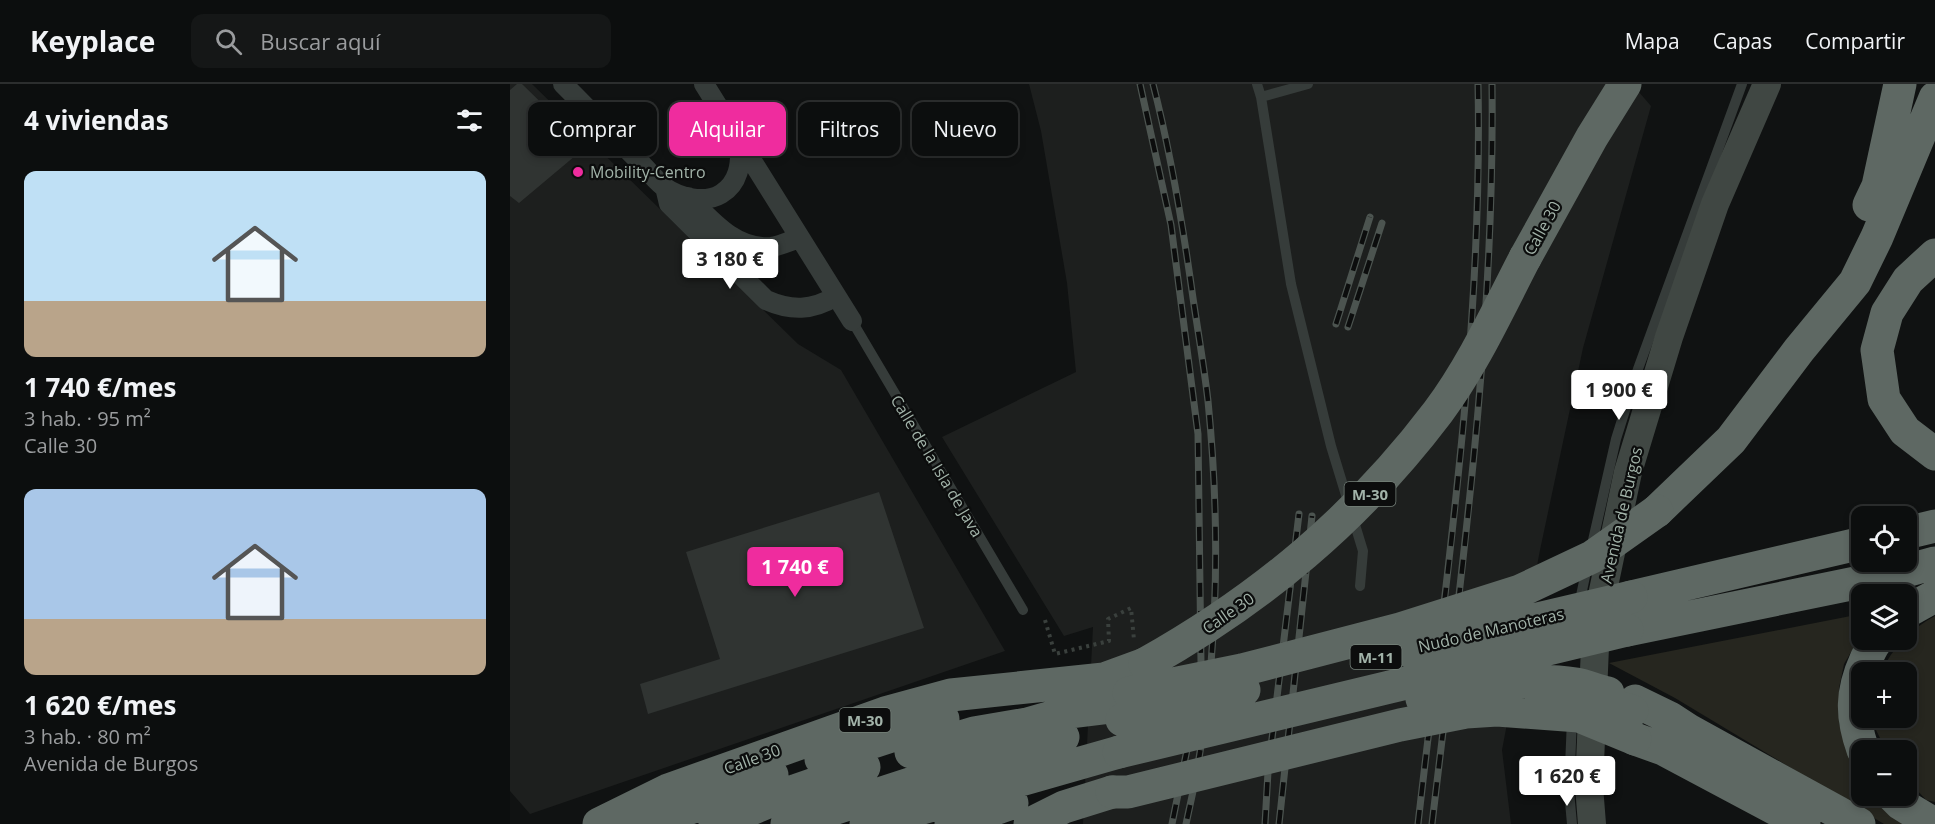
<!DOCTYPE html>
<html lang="es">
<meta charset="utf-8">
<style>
body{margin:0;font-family:"Open Sans",sans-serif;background:#151717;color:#f1f3f6;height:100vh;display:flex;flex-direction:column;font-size:22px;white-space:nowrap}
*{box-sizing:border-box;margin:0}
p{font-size:20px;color:#9a9c9e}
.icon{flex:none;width:33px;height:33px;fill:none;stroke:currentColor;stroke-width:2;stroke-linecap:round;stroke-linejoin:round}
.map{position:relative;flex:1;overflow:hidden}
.sheet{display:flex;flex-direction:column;background:#0c0e0e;width:510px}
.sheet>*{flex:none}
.guide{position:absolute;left:18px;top:18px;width:570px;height:54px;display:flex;gap:12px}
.fabs{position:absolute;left:1341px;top:422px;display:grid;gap:12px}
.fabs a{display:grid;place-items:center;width:66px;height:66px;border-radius:12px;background:#0c0e0e;box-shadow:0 3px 9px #0003,0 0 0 2px #2c2e2e;font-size:30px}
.price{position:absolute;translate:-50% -51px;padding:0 14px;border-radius:6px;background:#fff;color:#222;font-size:20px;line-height:39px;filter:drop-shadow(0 2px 3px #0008)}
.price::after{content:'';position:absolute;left:50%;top:36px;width:18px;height:14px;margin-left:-9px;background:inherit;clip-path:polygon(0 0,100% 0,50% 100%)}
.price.active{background:#ef2c9e;color:#fff}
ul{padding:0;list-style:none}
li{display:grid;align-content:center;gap:12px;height:318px;padding:0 24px}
li span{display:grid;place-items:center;height:186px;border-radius:12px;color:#555}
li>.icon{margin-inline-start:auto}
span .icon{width:108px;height:108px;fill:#fffc;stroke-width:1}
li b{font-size:26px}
h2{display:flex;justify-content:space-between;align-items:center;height:72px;padding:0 24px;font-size:26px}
.pill{padding:0 21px;border-radius:12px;background:#0c0e0e;box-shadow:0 3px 9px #0003,0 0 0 2px #2c2e2e;font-size:21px;line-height:54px}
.pill.active{background:#ef2c9e;color:#fff}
header{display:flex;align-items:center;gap:36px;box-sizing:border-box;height:84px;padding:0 30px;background:#0c0e0e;border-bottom:2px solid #2c2e2e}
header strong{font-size:28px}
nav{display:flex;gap:33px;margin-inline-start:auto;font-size:21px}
.search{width:420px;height:54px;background:#151717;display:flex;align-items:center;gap:15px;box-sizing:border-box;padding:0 21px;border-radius:12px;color:#9a9c9e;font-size:22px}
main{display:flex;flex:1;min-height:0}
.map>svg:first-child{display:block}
.built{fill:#1d1f1e}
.green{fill:#26261f}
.building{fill:#303432}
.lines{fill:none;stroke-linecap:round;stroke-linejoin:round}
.path{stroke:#3a403d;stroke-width:4;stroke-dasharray:3 4.5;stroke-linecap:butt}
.lane{stroke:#363c3a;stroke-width:10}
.street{stroke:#363c3a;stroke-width:20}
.secondary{stroke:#404743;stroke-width:28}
.highway{stroke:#5e6863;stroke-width:33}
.rail-casing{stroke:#4c5450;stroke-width:7}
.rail{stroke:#0c0d0d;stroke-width:4.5;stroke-dasharray:14;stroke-linecap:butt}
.highway-bridge{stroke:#5e6863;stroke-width:33}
.poi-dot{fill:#ef2c9e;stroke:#0c0d0d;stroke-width:2}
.labels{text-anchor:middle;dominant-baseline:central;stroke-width:4.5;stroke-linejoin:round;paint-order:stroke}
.shield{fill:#0c0d0d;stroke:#75817a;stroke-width:1.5}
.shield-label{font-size:15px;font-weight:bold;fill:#a2b3a9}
.poi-label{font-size:16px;fill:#a2b3a9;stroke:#0c0d0d;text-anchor:start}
.street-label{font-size:16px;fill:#a2b3a9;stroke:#0c0d0d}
</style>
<header>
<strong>Keyplace</strong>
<div class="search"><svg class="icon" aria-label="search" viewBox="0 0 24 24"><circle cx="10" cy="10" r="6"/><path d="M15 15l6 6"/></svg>Buscar aquí</div>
<nav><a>Mapa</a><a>Capas</a><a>Compartir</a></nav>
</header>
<main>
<section class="sheet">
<h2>4 viviendas<svg class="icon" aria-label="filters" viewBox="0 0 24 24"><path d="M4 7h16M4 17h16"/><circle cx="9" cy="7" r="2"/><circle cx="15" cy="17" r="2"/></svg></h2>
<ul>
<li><span style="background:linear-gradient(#bfe0f5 70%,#b9a48a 0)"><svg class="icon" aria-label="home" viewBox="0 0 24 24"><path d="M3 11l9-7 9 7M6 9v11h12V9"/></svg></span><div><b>1 740 €/mes</b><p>3 hab. · 95 m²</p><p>Calle 30</p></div></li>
<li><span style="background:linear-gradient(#a9c7e8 70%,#b9a48a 0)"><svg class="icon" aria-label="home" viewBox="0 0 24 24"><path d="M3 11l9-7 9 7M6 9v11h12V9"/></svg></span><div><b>1 620 €/mes</b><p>3 hab. · 80 m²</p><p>Avenida de Burgos</p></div></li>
</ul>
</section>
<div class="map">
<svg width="1425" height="740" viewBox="0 0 1425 740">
<rect width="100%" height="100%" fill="#101212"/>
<path class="built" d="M0 0H22L288 260 331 286 495 567 20 730 0 707Z
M519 0H1122L1141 22 1073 264 1030 466 992 666 1001 740H573L583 543 554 552 432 353 566 288 557 199 531 47Z"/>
<path class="green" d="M1351 530V551L1334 580 1329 604V639L1338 671 1351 693 1352 711H1364L1393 740H1374L1165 614 1099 579Z
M1425 532V718L1416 716 1397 695 1396 666H1376L1365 644 1364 633H1396V588H1371C1383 563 1401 545 1425 532Z"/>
<path class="building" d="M7 0H12L54 41 43 51 65 72 9 119 0 112V6Z
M369 408 414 544 138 630 130 600 210 575 176 468Z"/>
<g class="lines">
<path class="path" d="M535 536 545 570 599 557 598 535 621 524 624 556"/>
<path class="lane" d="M747 0 751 13
M798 0 751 13 781 200 821 362 853 467 850 502
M342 237 513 526
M1081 465 1106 355 1128 285 1232 0
M1069 521 1077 483
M1062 740 1059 707 1062 635"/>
<path class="street" d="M53 0C77 24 101 49 125 73 134 82 144 95 154 103 170 114 194 120 211 110 229 99 231 80 230 61
M194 0 342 237
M155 103 159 120 256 216C281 227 302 227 326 212
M178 113C201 136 225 166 261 163 270 162 280 157 289 154"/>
<path class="secondary" d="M1082 740 1079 702 1086 540 1118 388 1159 253 1205 120 1257 0"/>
<path class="highway" d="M1359 121 1368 102 1390 0
M1425 171 1398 196 1377 229 1367 266 1374 315 1395 347 1425 370
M1015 174 1082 53 1115 0
M1147 427 1221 356 1289 266 1345 198 1367 153 1425 14
M1396 449 1425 442
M1121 513 1352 459
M1396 528 1425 512
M1117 546 1370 494 1425 479
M1125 617 1160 634 1180 647 1349 740
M1125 655 1153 665 1294 740
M1353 666C1341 632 1341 608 1356 575 1360 568 1362 561 1368 555
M401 668 464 649 517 640 559 628 616 621
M311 675 433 635
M1382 711 1391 720 1424 740
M89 740 158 706 375 629 441 611 594 595 635 580
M140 740 262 691
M205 740 287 706 354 683
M277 740 495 669 553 653
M356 740 609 668
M441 740 502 719
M520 740 554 723 602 708"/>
<defs>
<path id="rail" d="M630 0 661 141 688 350 691 578 681 646 662 740
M643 0C661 70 673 142 683 214 688 248 694 282 698 317 712 458 708 601 676 740
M826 240 860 133
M838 243 872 139
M755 740 758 688 789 430
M769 740 802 432
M908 740C936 494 973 248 968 0
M922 740C951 494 985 248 982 0"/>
</defs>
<use href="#rail" class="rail-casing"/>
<use href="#rail" class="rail"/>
<path class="highway-bridge" d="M895 566 1121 513
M635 580C751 515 847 435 928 328 963 281 988 226 1015 174
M619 609 732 586 890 545 1010 507 1082 473 1147 427
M1074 613 1122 627
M912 615C962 603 1015 592 1066 600 1077 602 1087 607 1098 609
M612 636 734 606
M609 668 1117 546
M602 708H618L890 641 956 628 987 626 1069 632 1125 655"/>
</g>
<circle class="poi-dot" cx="68" cy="88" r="6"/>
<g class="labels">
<g class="shield">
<rect x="834.5" y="398" width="51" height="24" rx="4.5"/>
<rect x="840.5" y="561" width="51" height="24" rx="4.5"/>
<rect x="329.5" y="624" width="51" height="24" rx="4.5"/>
</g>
<g class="shield-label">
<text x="860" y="410">M-30</text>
<text x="866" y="573">M-11</text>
<text x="355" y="636">M-30</text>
</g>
<g class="poi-label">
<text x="80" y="88">Mobility-Centro</text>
</g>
<g class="street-label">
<text transform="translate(1032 144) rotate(-61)">Calle 30</text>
<text transform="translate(427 382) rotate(59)">Calle de la Isla de Java</text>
<text transform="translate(1111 431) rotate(-77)">Avenida de Burgos</text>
<text transform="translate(718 529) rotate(-35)">Calle 30</text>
<text transform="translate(981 546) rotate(-13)">Nudo de Manoteras</text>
<text transform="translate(242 675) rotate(-20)">Calle 30</text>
</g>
</g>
</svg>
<div class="fabs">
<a><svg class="icon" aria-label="locate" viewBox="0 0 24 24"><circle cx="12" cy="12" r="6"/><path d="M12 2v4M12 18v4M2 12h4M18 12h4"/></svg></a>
<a><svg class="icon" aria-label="layers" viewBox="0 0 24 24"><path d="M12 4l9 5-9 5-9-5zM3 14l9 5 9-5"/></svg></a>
<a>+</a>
<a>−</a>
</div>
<b class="price" style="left:220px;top:206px">3 180 €</b>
<b class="price" style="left:1109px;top:337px">1 900 €</b>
<b class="price active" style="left:285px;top:514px">1 740 €</b>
<b class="price" style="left:1057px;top:723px">1 620 €</b>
<div class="guide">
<a class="pill">Comprar</a>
<a class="pill active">Alquilar</a>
<a class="pill">Filtros</a>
<a class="pill">Nuevo</a>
</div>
</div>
</main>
